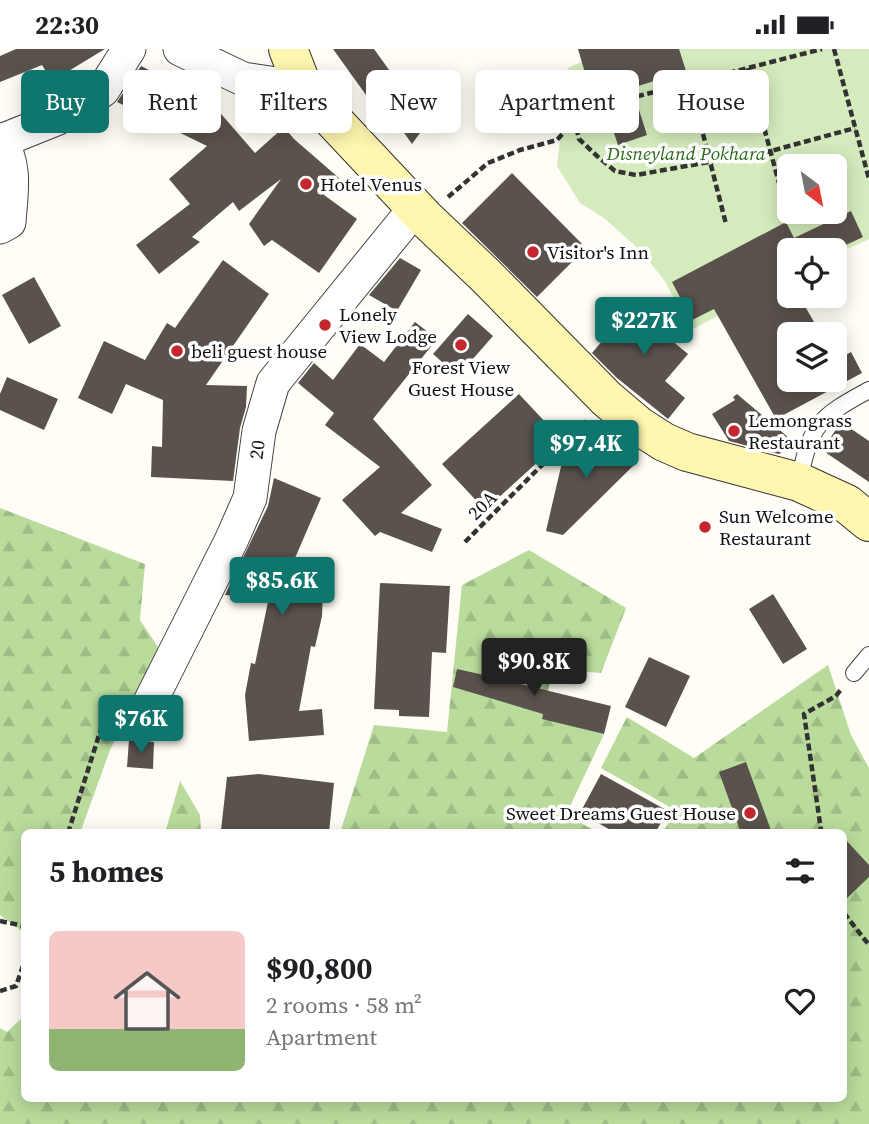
<!DOCTYPE html>
<meta charset="utf-8">
<style>
body{margin:0;font-family:"Source Serif 4",serif;background:#f6f6f6;color:#202124;height:100vh;display:flex;flex-direction:column;font-size:26px;white-space:nowrap}
*{box-sizing:border-box;margin:0}
p{font-size:23px;color:#757577}
.icon{flex:none;width:38px;height:38px;fill:none;stroke:currentColor;stroke-width:2;stroke-linecap:round;stroke-linejoin:round}
.map{position:relative;flex:1;overflow:hidden}
.sheet{position:absolute;left:21px;top:780px;width:826px;height:273px;display:flex;flex-direction:column;background:#fff;border-radius:10px;box-shadow:0 4px 18px #0003}
.sheet>*{flex:none}
.guide{position:absolute;left:21px;top:21px;width:828px;height:63px;display:flex;gap:14px}
.needle{width:46px;rotate:148deg}
.buttons{position:absolute;left:777px;top:105px;display:grid;gap:14px}
.buttons a{display:grid;place-items:center;width:70px;height:70px;border-radius:10px;background:#fff;box-shadow:0 4px 18px #0003;font-size:35px}
.price{position:absolute;translate:-50% -60px;padding:0 16px;border-radius:7px;background:#0f766e;color:#fff;font-size:23px;line-height:46px;filter:drop-shadow(0 2px 4px #0008)}
.price::after{content:'';position:absolute;left:50%;top:42px;width:21px;height:16px;margin-left:-10px;background:inherit;clip-path:polygon(0 0,100% 0,50% 100%)}
.price.on{background:#222;color:#fff}
ul{padding:0;list-style:none}
li{display:flex;align-items:center;gap:21px;height:175px;padding:0 28px}
li span{display:grid;place-items:center;flex:none;width:196px;height:140px;border-radius:10px;color:#555}
li>.icon{margin-inline-start:auto}
span .icon{width:84px;height:84px;fill:#fffc;stroke-width:1}
li b{font-size:30px}
h2{display:flex;justify-content:space-between;align-items:center;height:84px;padding:0 28px;font-size:30px}
.tag{padding:0 24px;border-radius:10px;background:#fff;box-shadow:0 4px 18px #0003;font-size:24px;line-height:63px}
.tag.on{background:#0f766e;color:#fff}
.status{display:flex;justify-content:space-between;align-items:center;height:49px;padding:0 35px;background:#fff;direction:ltr}
.status svg{height:19px;fill:currentColor}
.map>svg:first-child{display:block}
.forest{fill:url(#forest-firs)}
.park{fill:#d5ebbd;fill-rule:evenodd}
.building{fill:#5a524d}
.lines{fill:none;stroke-linecap:round;stroke-linejoin:round}
.lane-casing{stroke:#444;stroke-width:18}
.street-casing{stroke:#444;stroke-width:35}
.secondary-casing{stroke:#333;stroke-width:40}
.path{stroke:#333;stroke-width:4.5;stroke-dasharray:7 3.5;stroke-linecap:butt}
.lane{stroke:#fff;stroke-width:16}
.street{stroke:#fff;stroke-width:33}
.secondary{stroke:#fff6b0;stroke-width:38}
.poi-dot{fill:#c4262e;stroke:#fff;stroke-width:2.5}
.labels{text-anchor:middle;dominant-baseline:central;stroke-width:7;stroke-linejoin:round;paint-order:stroke}
.park-label{font-size:19px;font-style:italic;fill:#2f6b1f;stroke:#fff}
.poi-label{font-size:19px;fill:#111;stroke:#fff;text-anchor:start}
.street-label{font-size:19px;fill:#111;stroke:#fff}
</style>
<div class="status"><b>22:30</b><svg viewBox="0 0 49 12"><path d="M0 12V9h3v3zM5 12V6h3v6zM10 12V3h3v9zM15 12V0h3v12zM26 1h20v11H26zM47 4h2v5h-2z"/></svg></div>
<div class="map">
<svg width="869" height="1075" viewBox="0 0 869 1075">
<defs>
<pattern id="forest-firs" width="22" height="20" patternUnits="userSpaceOnUse" patternTransform="scale(1.75)"><rect width="22" height="20" fill="#b9dc9c"/><path d="M5 1l3.5 6h-7zM16 11l3.5 6h-7z" fill="#9ebc85"/></pattern>
</defs>
<rect width="100%" height="100%" fill="#fffdf5"/>
<path class="forest" d="M0 459 145 515 140 571 160 601 110 701 80 784H24V884L0 866Z
M529 501 626 559 601 624 553 620 542 669 604 685 566 766 599 784H340L374 676 447 683 462 536Z
M828 616 851 686 869 719V1075H0V979L7 983 24 967V1050H844V784H663L675 761 601 719 627 668 694 709Z
M180 732 200 766 201 784H165Z"/>
<path class="park" d="M610 0H869V190L835 206V201H789V229L691 281 664 231 641 202 604 169 580 154 557 117 568 19ZM789 117H835V163H789Z"/>
<path class="building" d="M16 0H105L52 32 42 16 0 33V7Z
M333 0H374L397 32 411 22 438 59 412 95 392 67 386 71 368 44 366 46Z
M578 0H679L686 22 632 39 647 86 618 96 602 48 593 51Z
M141 17 209 51 255 104 284 78 294 90 339 129 324 146 357 170 319 224 272 191 264 197 249 175 281 130 239 162 233 153 192 188 200 193 159 225 136 196 190 155 169 130 207 97 117 53Z
M512 124 586 199 537 248 462 174Z
M851 162 863 188 835 201H789V247H799L821 285H789V331H835V312L851 303 862 324 776 370 714 260 692 271 672 233 786 173 794 189Z
M400 209 421 221 397 262 369 246Z
M223 211 269 245 206 336 247 337 246 358 240 379 233 432 151 428 152 397 162 398 163 351 126 335 112 365 78 349 104 292 145 311 167 274 175 279Z
M34 228 61 277 29 295 2 246Z
M638 250 675 280 665 286 688 305 665 332 685 349 668 370 617 329 592 304Z
M468 265 493 287 458 327 433 305Z
M415 273 437 290 373 370 432 436 401 464 442 480 432 503 380 483 375 487 342 451 380 418 325 376 334 364 298 334 314 314 333 331 360 295 384 313Z
M7 328 58 350 44 381 0 361V345Z
M519 345 562 391 485 461 442 415Z
M737 345 775 377 796 395 779 405 766 402 759 390 748 397 729 392 712 365 735 351 733 348Z
M841 373 869 392V433L822 401Z
M599 379 635 415 563 486 546 482 566 396 574 404Z
M274 429 321 449 292 516 324 518 322 567 315 598 311 597 299 662 322 660 324 686 249 692 245 646 251 614 255 615 269 548 225 546 268 457Z
M380 534 450 537 446 604 432 603 429 668 399 667V661L374 660Z
M773 545 807 600 783 615 749 560Z
M649 608 690 627 666 678 625 658Z
M488 612 520 621 516 634 611 657 604 685 542 670 543 665 453 638 457 620 484 626Z
M129 691 154 693 153 720 127 718Z
M746 713 772 784H741L719 723Z
M259 725 334 734 329 784H244L221 781 227 728Z
M601 725 668 762 655 784H616L580 764Z
M844 789 869 816V828L844 852Z"/>
<g class="lines">
<defs>
<path id="lane" d="M799 433C810 376 819 368 869 341
M854 624 869 606"/>
<g id="street">
<path d="M180 0 243 30 303 39"/>
<path d="M0 91C17 117 11 143 9 173L0 178"/>
<path d="M1 92 56 70 103 41 129 0"/>
<path id="s1" d="M142 669 231 492 250 449 259 382 273 334 416 158"/>
</g>
<path id="secondary" d="M288 0 303 39 425 169 486 227 607 350 639 377 664 393 687 403 799 433 847 455 869 473"/>
</defs>
<use href="#lane" class="lane-casing"/>
<use href="#street" class="street-casing"/>
<use href="#secondary" class="secondary-casing"/>
<path class="path" d="M834 0 869 130
M748 19 786 160
M690 34 726 175
M578 70 575 73 579 90 597 107 615 122 636 126 771 102 855 79
M448 148 488 114 520 101 557 91 584 61 822 0
M465 493 586 372
M68 784 107 661 114 663
M819 784 821 781 804 665 836 647 842 639
M844 864 869 896
M0 872 24 877
M0 942 16 937 24 914"/>
<use href="#lane" class="lane"/>
<use href="#street" class="street"/>
<use href="#secondary" class="secondary"/>
</g>
<g class="poi-dot">
<circle cx="306" cy="135" r="7"/>
<circle cx="533" cy="203" r="7"/>
<circle cx="325" cy="276" r="7"/>
<circle cx="461" cy="296" r="7"/>
<circle cx="177" cy="302" r="7"/>
<circle cx="734" cy="382" r="7"/>
<circle cx="705" cy="478" r="7"/>
<circle cx="750" cy="764" r="7"/>
</g>
<g class="labels">
<g class="park-label">
<text x="686" y="104">Disneyland Pokhara</text>
</g>
<g class="poi-label">
<text x="320" y="135">Hotel Venus</text>
<text x="547" y="203">Visitor's Inn</text>
<text x="339" y="265">Lonely<tspan x="339" dy="22">View Lodge</tspan></text>
<text x="191" y="302">beli guest house</text>
<text x="461" y="318" text-anchor="middle">Forest View<tspan x="461" dy="22">Guest House</tspan></text>
<text x="748" y="371">Lemongrass<tspan x="748" dy="22">Restaurant</tspan></text>
<text x="719" y="467">Sun Welcome<tspan x="719" dy="22">Restaurant</tspan></text>
<text x="736" y="764" text-anchor="end">Sweet Dreams Guest House</text>
</g>
<g class="street-label">
<text stroke="none"><textPath href="#s1" startOffset="294">20</textPath></text>
<text transform="translate(482 456) rotate(-45)">20A</text>
</g>
</g>
</svg>
<div class="buttons">
<a><svg class="needle" viewBox="-14 -14 28 28"><path d="M0-13l5 13h-10z" fill="#e53935"/><path d="M0 13l5-13h-10z" fill="#757577"/></svg></a>
<a><svg class="icon" aria-label="locate" viewBox="0 0 24 24"><circle cx="12" cy="12" r="6"/><path d="M12 2v4M12 18v4M2 12h4M18 12h4"/></svg></a>
<a><svg class="icon" aria-label="layers" viewBox="0 0 24 24"><path d="M12 4l9 5-9 5-9-5zM3 14l9 5 9-5"/></svg></a>
</div>
<b class="price" style="left:644px;top:308px">$227K</b>
<b class="price" style="left:586px;top:431px">$97.4K</b>
<b class="price" style="left:282px;top:568px">$85.6K</b>
<b class="price on" style="left:534px;top:649px">$90.8K</b>
<b class="price" style="left:141px;top:706px">$76K</b>
<div class="guide">
<a class="tag on">Buy</a>
<a class="tag">Rent</a>
<a class="tag">Filters</a>
<a class="tag">New</a>
<a class="tag">Apartment</a>
<a class="tag">House</a>
</div>
<section class="sheet">
<h2>5 homes<svg class="icon" aria-label="filters" viewBox="0 0 24 24"><path d="M4 7h16M4 17h16"/><circle cx="9" cy="7" r="2"/><circle cx="15" cy="17" r="2"/></svg></h2>
<ul>
<li><span style="background:linear-gradient(#f6c9c9 70%,#8fb573 0)"><svg class="icon" aria-label="home" viewBox="0 0 24 24"><path d="M3 11l9-7 9 7M6 9v11h12V9"/></svg></span><div><b>$90,800</b><p>2 rooms · 58 m²</p><p>Apartment</p></div><svg class="icon" aria-label="heart" viewBox="0 0 24 24"><path d="M12 20l-8-8c-3-5 5-10 8-4 3-6 11-1 8 4z"/></svg></li>
</ul>
</section>
</div>
